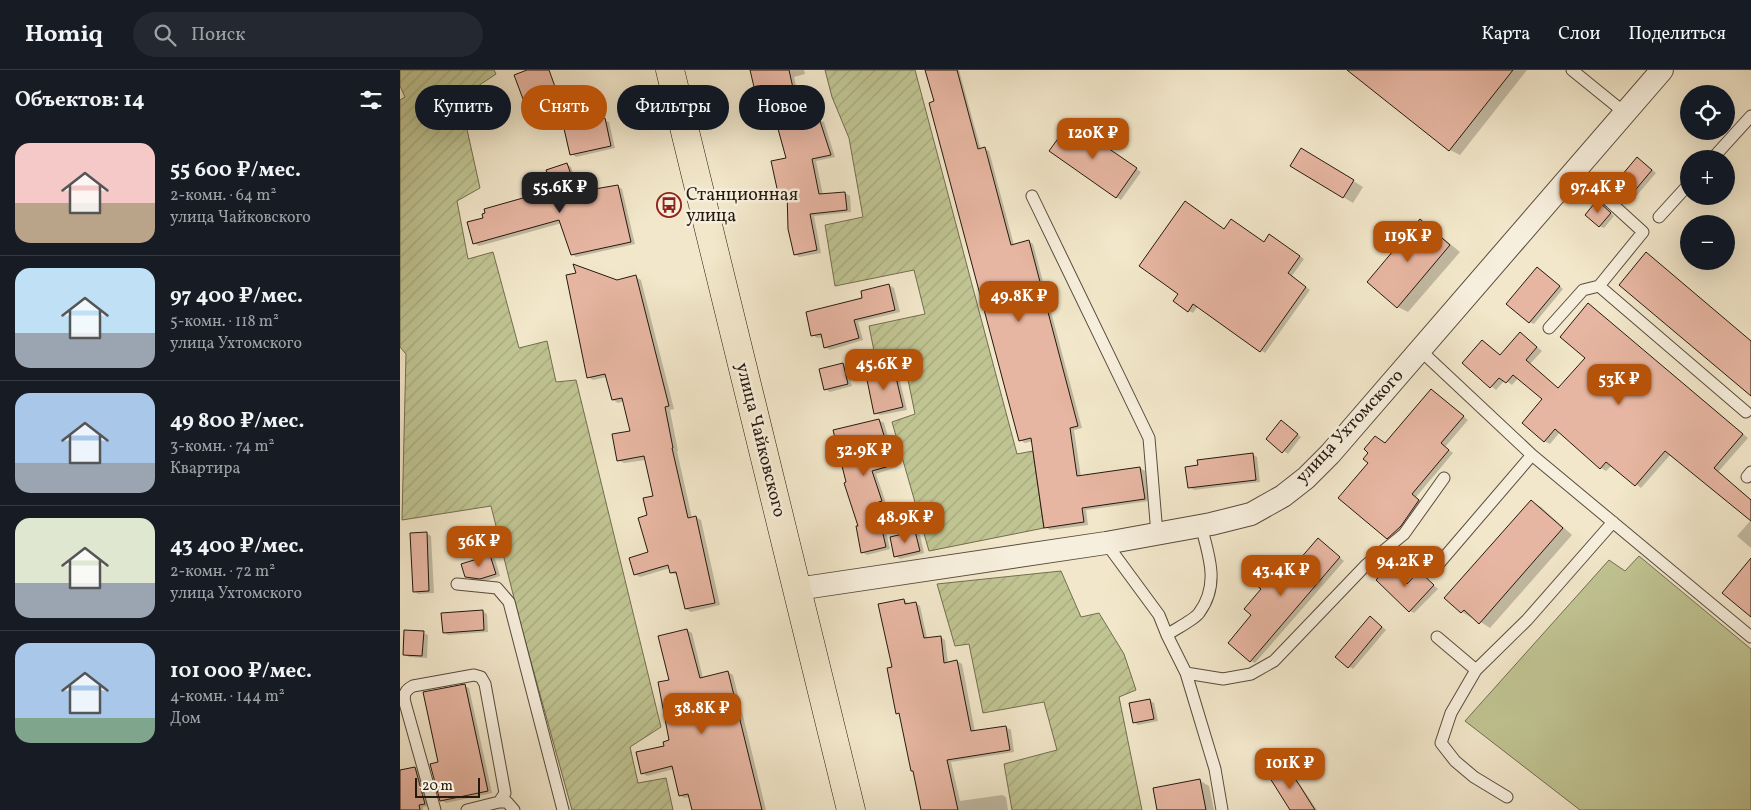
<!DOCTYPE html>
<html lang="ru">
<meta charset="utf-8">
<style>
body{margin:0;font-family:Vollkorn,serif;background:#242831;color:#f1f3f6;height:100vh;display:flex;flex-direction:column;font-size:19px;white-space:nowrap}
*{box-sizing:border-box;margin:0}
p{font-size:16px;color:#9ea1a6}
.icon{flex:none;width:28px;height:28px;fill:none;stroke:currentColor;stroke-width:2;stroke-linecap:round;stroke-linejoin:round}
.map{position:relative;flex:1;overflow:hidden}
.panel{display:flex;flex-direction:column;background:#171b24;width:400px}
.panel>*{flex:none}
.top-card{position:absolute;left:15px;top:15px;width:475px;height:45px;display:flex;gap:10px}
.buttons{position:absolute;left:1280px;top:15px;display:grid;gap:10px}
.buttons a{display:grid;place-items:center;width:55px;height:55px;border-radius:50%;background:#171b24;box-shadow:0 5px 20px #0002;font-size:25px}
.scale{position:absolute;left:15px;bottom:12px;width:65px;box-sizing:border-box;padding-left:5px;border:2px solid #24190f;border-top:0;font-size:14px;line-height:18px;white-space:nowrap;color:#24190f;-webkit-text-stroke:4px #f7efdd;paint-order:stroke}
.price{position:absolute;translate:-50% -42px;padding:0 11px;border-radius:10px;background:#b45309;color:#fff;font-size:16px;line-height:32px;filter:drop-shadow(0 1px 2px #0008)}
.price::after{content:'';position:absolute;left:50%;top:30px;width:15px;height:11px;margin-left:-8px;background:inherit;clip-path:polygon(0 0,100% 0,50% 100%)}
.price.active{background:#222;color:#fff}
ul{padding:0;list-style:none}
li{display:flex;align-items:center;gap:15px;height:125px;padding:0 15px}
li+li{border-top:1px solid #363941}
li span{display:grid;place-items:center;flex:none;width:140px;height:100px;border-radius:15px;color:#555}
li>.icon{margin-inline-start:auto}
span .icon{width:60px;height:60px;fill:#fffc;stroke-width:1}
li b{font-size:21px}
h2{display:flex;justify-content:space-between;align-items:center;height:60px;padding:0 15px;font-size:21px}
.tag{padding:0 18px;border-radius:22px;background:#171b24;box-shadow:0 5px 20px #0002;font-size:18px;line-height:45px}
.tag.active{background:#b45309;color:#fff}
header{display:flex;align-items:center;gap:30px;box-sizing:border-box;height:70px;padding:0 25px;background:#171b24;border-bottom:1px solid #363941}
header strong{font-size:24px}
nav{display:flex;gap:28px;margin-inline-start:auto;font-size:18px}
.search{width:350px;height:45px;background:#242831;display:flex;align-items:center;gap:12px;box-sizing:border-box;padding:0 18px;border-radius:28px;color:#9ea1a6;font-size:19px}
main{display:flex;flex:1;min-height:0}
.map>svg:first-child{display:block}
.grass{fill:#c0c492;stroke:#726e50}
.garden{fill:url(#garden-furrows);stroke:#726e50}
.shadow{fill:#0003}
.building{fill:#e7b6a2;stroke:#24190f}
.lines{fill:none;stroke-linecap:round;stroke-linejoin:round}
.service-casing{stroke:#584c3e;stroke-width:13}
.minor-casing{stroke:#584c3e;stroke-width:24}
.primary-casing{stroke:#24190f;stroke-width:29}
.service{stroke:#f7efdd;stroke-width:11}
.minor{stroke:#f7efdd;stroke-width:22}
.primary{stroke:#f2e7ca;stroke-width:28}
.labels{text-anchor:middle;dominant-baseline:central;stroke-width:5;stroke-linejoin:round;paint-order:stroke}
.poi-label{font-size:18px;fill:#24190f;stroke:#f7efdd;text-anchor:start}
.street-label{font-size:18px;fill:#24190f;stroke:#f7efdd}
</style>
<header>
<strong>Homiq</strong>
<div class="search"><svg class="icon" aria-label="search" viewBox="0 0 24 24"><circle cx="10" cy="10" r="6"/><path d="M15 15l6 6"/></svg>Поиск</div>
<nav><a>Карта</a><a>Слои</a><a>Поделиться</a></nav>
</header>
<main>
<section class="panel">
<h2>Объектов: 14<svg class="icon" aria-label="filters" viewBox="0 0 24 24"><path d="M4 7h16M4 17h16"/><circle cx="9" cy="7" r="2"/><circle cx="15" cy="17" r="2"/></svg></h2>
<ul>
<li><span style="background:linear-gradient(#f6c9c9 60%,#b9a48a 0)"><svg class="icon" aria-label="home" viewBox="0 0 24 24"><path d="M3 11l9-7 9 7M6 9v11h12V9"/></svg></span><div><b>55 600 ₽/мес.</b><p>2-комн. · 64 m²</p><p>улица Чайковского</p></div></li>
<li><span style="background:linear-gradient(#bfe0f5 65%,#9aa5b1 0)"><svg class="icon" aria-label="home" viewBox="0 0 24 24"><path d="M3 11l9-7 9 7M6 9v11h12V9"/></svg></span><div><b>97 400 ₽/мес.</b><p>5-комн. · 118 m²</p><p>улица Ухтомского</p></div></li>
<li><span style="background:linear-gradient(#a9c7e8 70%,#9aa5b1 0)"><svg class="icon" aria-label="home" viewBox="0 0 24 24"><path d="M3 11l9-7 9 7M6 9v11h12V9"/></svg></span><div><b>49 800 ₽/мес.</b><p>3-комн. · 74 m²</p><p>Квартира</p></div></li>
<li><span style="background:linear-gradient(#dfe7d0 65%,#9aa5b1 0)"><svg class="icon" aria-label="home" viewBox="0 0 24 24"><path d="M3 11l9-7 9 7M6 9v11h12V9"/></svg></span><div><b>43 400 ₽/мес.</b><p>2-комн. · 72 m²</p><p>улица Ухтомского</p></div></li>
<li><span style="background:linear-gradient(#a9c7e8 75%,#7fa58c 0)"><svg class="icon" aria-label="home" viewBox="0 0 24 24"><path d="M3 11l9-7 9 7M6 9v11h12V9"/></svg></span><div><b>101 000 ₽/мес.</b><p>4-комн. · 144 m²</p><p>Дом</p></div></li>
</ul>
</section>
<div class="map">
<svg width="1351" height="740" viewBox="0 0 1351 740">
<defs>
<pattern id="garden-furrows" width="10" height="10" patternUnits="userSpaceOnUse" patternTransform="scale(1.25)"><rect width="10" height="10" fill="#c0c492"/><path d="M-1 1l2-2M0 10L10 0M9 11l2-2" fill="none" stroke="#a5a87d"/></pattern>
</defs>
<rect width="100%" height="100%" fill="#f2e7ca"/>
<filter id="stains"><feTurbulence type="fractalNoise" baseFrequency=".004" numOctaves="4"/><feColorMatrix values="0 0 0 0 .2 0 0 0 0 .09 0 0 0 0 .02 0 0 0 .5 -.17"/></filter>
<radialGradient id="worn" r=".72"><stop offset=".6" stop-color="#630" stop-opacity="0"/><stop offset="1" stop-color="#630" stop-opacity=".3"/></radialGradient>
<path class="grass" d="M1239 486 1351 579V740H1180L1065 651 1209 490 1225 501Z"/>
<path class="garden" d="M0 0H94L96 4 60 28 80 118 57 131 68 189 93 182 119 278 147 271 156 312 176 310 261 657 230 677 238 713 266 708 273 740H172L120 552 91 436 2 450 6 284 0 277V30L5 27 0 16Z
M425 0H515L617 384 633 381 644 458 529 481 492 352 515 344 504 290 477 296 469 256 525 244 514 200 435 216 425 155 463 147 449 68 432 27Z
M661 501 681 547 699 543 724 584 736 620 719 627 742 740H612L604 694 657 680 644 632 583 643 569 574 555 576 537 514Z"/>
<path class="shadow" d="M350 0H404L405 4 394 7 405 54 419 50 424 52 435 87 416 91 423 125 445 123 450 126 451 142 414 146 421 183 399 187 395 184 388 124 384 125 379 122 387 89 377 51 367 53 363 50Z
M527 0H559L581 80 585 79 589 81 614 175 629 171 633 174 682 358 674 360 681 407 740 398 745 401 749 431 686 440 688 455 650 460 646 457 633 371 625 373 620 370Z
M964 0H1127L1060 85 1050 80Z
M196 34 201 37 204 50 209 52 215 78 176 87 172 84Z
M675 56 741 102 721 130 716 127Z
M911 85 963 117 953 133 892 96Z
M1242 91 1256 103 1232 131 1228 129Z
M167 94 171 97 180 123 217 116 222 119 235 174 176 187 172 184 162 153 79 176 74 173 85 149 132 126 150 106Z
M1202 134 1214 146 1204 158 1199 156Z
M1020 151 1030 157 1060 182 1008 242 998 237 968 212Z
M825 160 865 173 874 168 904 189 891 207 910 220 865 283 798 236 793 243 789 241Z
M1142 201 1163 219 1134 254 1129 252Z
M236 207 241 210 274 339 270 340 278 381H277L292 448 296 447 301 450 320 535 291 542 286 539 278 505 271 503 270 498 240 507 235 504 249 483 248 446 255 427 246 390 224 393 218 390 231 362 224 331 218 333 213 330 207 307 193 310 188 307 217 211Z
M489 215 494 218 500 242 458 252 463 270 430 280 425 277 423 267 417 268 413 265 464 229Z
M1188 235 1348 368 1318 402 1351 430V449L1271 384 1241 418 1212 395 1206 401 1201 398 1160 362 1150 374 1144 371V329L1119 307 1112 315 1105 310 1096 320 1063 293 1083 271 1101 286 1125 267 1142 281 1130 294 1159 319 1187 288Z
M443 295 447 297 452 316 430 322 425 319Z
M494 300 498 303 507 340 480 345 476 343Z
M1031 320 1068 350 1045 377 1053 383 1016 427 1023 433 992 470 987 468 985 374Z
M479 350 484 353 497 397 476 404 486 433 480 435 490 479 467 485 462 482 460 456 447 413Z
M886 355 901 367 888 384 867 369Z
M852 384 857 387 860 412 794 420 789 417Z
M1131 431 1141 437 1172 465 1090 558 1073 547 1072 548 1062 542Z
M1351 450V478L1337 466Z
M515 462 520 465 524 483 500 489 496 486Z
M26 463 31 466 34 523 18 524 14 521Z
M918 469 944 491 855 593 851 591 853 545 863 519 860 498 873 508 886 492 894 498Z
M90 486 95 489 100 506 86 511 70 509 66 506Z
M990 498 1009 514 1019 503 1038 519 1014 543 1010 541Z
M504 530 509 534 516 533 520 536 527 568 541 567 545 570 548 593 557 591 562 594 575 662 606 657 611 660 614 682 551 692 560 731 602 725 606 727 608 740H522L514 702 512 701 500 644 498 643 493 598Z
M82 541 87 544 88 562 48 565 44 562Z
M975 551 986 560 953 599 948 596Z
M287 560 292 563 303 608 328 602 333 605 366 740H293L290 727 284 728 280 725 274 699 247 706 242 703 271 671V611Z
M23 563 28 565 27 588 9 587 4 584Z
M64 616 69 618 92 723 46 733 41 730 39 693Z
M749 630 754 633 758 651 738 655 734 652Z
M885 695 889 698 917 740H892Z
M15 698 20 701 29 736 23 737V740H0V702Z
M799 710 809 716 814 740H758Z"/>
<path class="building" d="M127 0H149L158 25 126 37 114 5Z
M350 0H389L401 54 419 48 431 85 412 89 419 124 445 122 447 140 410 144 417 180 394 185 388 159 387 121 378 123 371 91 386 88 375 48 362 51Z
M525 0H557L578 79 585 77 611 175 629 170 678 356 670 358 677 406 740 397 745 429 682 438 684 452 644 458 631 368 619 371 529 33 534 31Z
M947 0H1113L1049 81Z
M196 33 200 49 205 48 211 76 170 85 160 41Z
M670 52 737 98 716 128 649 81Z
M901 78 954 110 943 128 890 96Z
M1237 87 1252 100 1227 130 1212 117Z
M167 93 177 122 218 115 231 172 171 185 159 150 73 174 67 152 83 148 82 144 85 143 84 139 130 126 126 113 148 105 146 100Z
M1197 130 1211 143 1199 157 1185 145Z
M785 131 824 159 831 149 864 172 869 164 900 186 888 203 906 217 860 282 793 234 788 242 773 231 778 224 739 196Z
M1020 149 1050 175 997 238 967 212Z
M1246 182 1351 271V326L1219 215Z
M173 194 217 210 236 205 269 336 265 337 273 378H272L288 448 296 446 315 533 285 539 276 502 270 503 268 495 234 505 229 488 248 482 238 448 247 445 243 428 253 426 244 386 217 391 212 364 230 361 222 328 212 330 205 304 187 308 166 205 176 203Z
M1137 197 1160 216 1129 253 1106 234Z
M489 214 495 240 454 250 459 268 424 278 421 264 411 266 406 242 462 228 461 221Z
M1188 233 1343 364 1314 398 1351 430V451L1265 381 1235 416 1206 392 1200 399 1155 359 1144 372 1122 353 1142 329 1113 305 1106 313 1099 308 1090 318 1062 293 1082 270 1100 285 1120 262 1137 277 1126 290 1158 318 1185 288 1160 267Z
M443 293 448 314 424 320 419 299Z
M494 299 503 337 474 344 466 305Z
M1031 319 1064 346 1041 373 1049 380 1012 424 1019 430 1001 456 987 469 938 428 968 393 963 389 968 383 964 379 975 366 985 373Z
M479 349 493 395 472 401 482 431 476 433 486 477 461 483 456 456H458L444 413 446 412 433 360Z
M881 350 898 364 882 383 866 369Z
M853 383 856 410 788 418 785 397 798 395 797 390Z
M1131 430 1163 458 1079 554 1064 540 1061 543 1044 528Z
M515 461 520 481 494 487 490 467Z
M27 462 29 521 13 522 10 463Z
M918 468 940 487 850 592 828 573 851 545 844 539 861 519 849 509 860 497 872 507 886 490 893 497Z
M90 485 96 504 80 509 65 507 61 494Z
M1351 488V547L1322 523Z
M989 496 1007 514 1019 501 1034 515 1009 542 976 510Z
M504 529 505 534 516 532 524 568 541 566 544 593 557 590 571 661 606 656 610 680 547 690 558 740H521L513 701H511L499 643 496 644 487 598 492 597 478 534Z
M83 540 84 560 43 563 41 543Z
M970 546 982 557 948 598 935 587Z
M287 559 300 608 328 601 362 740H292L288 724 279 726 272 696 241 704 236 682 264 676 263 672 269 670 258 612 269 610 258 566Z
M4 560 24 561 22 586 3 585Z
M65 614 88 721 40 731 30 694 38 692 23 622Z
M750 629 754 649 733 653 729 633Z
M885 694 900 716 915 740H890L868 705Z
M15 697 25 734 19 735 20 740H0V700Z
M800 709 806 740H757L753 718Z"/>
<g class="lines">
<defs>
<path id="service" d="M1172 0 1225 43
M1312 89 1351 46
M1176 101 1243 162 1199 216 1346 342
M632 126 749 368 757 464
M1259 147 1289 114
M1149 258 1183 220 1199 216
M1020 280 1132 385 1351 567
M1347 407 1351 402
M706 473 759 545 767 565 786 603 815 699 822 740
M1036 497 1132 385
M57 514 97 518 109 532 163 740
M767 565C775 559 794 550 799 543 820 515 809 486 801 456
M1037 567 1076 600
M786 603 823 609 851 604 874 591 966 495 1004 464 1044 408
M1107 727 1074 707 1055 691 1041 673 1051 643 1076 600 1127 550 1213 452
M99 732H107L114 740
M35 740 5 633C3 625 5 620 13 616L74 605 81 607 85 614 105 723 99 732 67 740"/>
<path id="minor" d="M397 519 706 473 811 454 851 444 883 426 906 408 930 384 1262 0"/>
<path id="primary" d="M270 0 451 740"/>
</defs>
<use href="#service" class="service-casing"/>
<use href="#minor" class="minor-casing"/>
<use href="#primary" class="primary-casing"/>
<use href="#service" class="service"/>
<use href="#minor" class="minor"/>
<use href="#primary" class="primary"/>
</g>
<defs>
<symbol id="bus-ring" viewBox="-11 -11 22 22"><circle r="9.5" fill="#f7efdd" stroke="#8f2418" stroke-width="1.5"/><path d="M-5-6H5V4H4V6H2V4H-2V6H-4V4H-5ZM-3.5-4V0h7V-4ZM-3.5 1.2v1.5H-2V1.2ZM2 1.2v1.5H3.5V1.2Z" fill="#8f2418"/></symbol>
</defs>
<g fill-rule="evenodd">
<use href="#bus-ring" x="255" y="121" width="28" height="28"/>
</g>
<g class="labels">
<g class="poi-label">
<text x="286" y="125">Станционная<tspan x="286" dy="21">улица</tspan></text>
</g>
<g class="street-label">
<text transform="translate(950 357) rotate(-47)">улица Ухтомского</text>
<text transform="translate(360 370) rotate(76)">улица Чайковского</text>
</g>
</g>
<rect width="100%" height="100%" filter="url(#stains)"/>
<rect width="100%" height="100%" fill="url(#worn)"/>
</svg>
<div class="buttons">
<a><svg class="icon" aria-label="locate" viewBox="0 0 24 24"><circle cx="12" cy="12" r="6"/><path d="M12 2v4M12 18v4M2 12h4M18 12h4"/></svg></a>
<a>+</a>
<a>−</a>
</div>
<div class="scale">20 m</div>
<b class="price" style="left:693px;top:90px">120K ₽</b>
<b class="price active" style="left:160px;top:144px">55.6K ₽</b>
<b class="price" style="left:1198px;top:144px">97.4K ₽</b>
<b class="price" style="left:1008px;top:193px">119K ₽</b>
<b class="price" style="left:619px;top:253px">49.8K ₽</b>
<b class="price" style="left:484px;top:321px">45.6K ₽</b>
<b class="price" style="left:1219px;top:336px">53K ₽</b>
<b class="price" style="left:464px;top:407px">32.9K ₽</b>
<b class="price" style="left:505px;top:474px">48.9K ₽</b>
<b class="price" style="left:79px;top:498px">36K ₽</b>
<b class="price" style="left:1005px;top:518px">94.2K ₽</b>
<b class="price" style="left:881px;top:527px">43.4K ₽</b>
<b class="price" style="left:302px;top:665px">38.8K ₽</b>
<b class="price" style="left:890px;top:720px">101K ₽</b>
<div class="top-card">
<a class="tag">Купить</a>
<a class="tag active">Снять</a>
<a class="tag">Фильтры</a>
<a class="tag">Новое</a>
</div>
</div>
</main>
